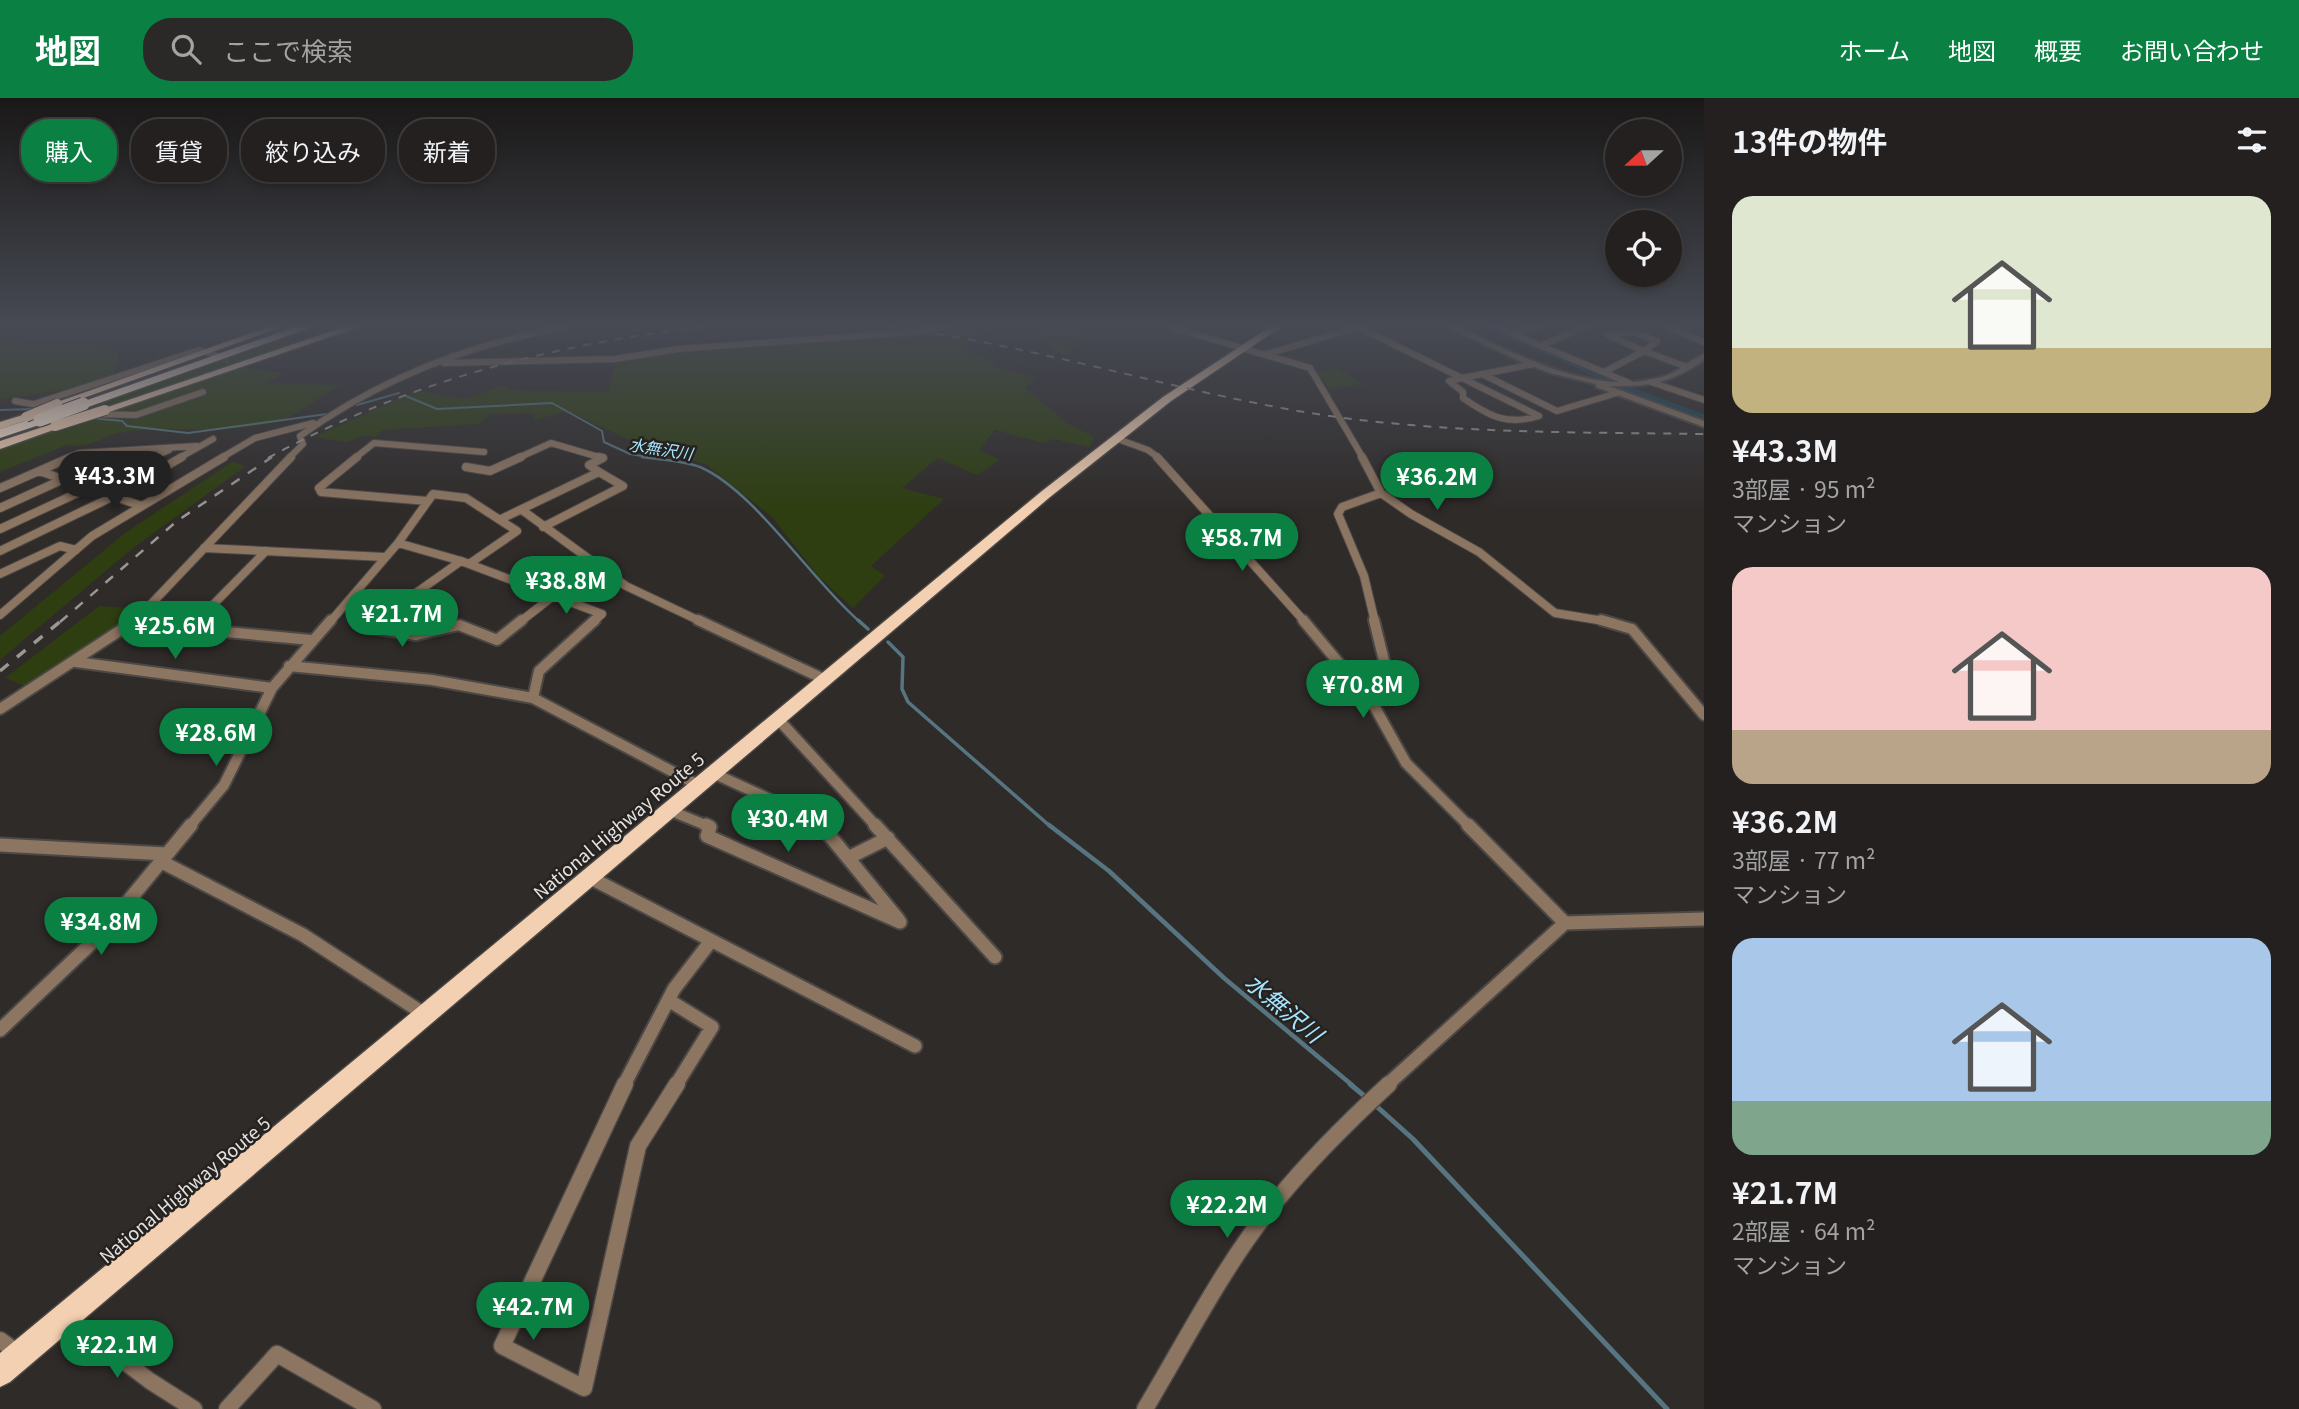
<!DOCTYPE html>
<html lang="ja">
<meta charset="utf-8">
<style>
body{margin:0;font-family:Georgia,"Noto Sans JP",serif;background:#2b2828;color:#f1f3f6;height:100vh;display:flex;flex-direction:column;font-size:26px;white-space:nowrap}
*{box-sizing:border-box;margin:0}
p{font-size:23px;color:#a3a3a4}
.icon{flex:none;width:38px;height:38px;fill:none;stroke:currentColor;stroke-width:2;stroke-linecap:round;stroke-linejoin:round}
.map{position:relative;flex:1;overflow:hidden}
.side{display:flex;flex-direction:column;background:#23201f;width:595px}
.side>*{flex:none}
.banner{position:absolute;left:21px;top:21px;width:665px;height:63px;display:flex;gap:14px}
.needle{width:46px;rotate:249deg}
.controls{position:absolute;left:1605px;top:21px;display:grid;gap:14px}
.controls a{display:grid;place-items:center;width:77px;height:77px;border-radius:50%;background:#23201f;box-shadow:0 4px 10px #0003,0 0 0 2px #403e3d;font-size:35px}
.price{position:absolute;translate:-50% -60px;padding:0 16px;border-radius:24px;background:#0b8043;color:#fff;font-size:23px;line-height:46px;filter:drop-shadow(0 2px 4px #0008)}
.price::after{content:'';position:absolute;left:50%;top:42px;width:21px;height:16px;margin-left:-10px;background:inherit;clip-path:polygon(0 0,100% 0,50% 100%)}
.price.on{background:#222;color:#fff}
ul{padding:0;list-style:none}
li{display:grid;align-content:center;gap:14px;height:371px;padding:0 28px}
li span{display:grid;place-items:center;height:217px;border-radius:21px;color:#555}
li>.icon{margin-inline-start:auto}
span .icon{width:126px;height:126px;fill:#fffc;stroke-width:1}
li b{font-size:30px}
h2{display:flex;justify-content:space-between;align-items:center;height:84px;padding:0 28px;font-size:30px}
.chip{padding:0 24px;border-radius:28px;background:#23201f;box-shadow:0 4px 10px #0003,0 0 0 2px #403e3d;font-size:24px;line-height:63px}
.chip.on{background:#0b8043;color:#fff}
header{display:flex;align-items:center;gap:42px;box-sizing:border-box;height:98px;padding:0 35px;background:#0b8043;color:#fff}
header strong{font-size:33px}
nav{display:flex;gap:38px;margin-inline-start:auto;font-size:24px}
.search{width:490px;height:63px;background:#2b2828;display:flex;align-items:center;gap:18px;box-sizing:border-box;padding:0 24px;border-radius:28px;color:#a3a3a4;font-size:26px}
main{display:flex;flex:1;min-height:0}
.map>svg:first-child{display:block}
.green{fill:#2e3e11}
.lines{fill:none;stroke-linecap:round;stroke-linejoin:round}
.stream-far4{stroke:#577580;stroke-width:2}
.stream-far3{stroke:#577580;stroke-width:2.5}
.stream-far2{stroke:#577580;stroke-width:3.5}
.stream-far1{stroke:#577580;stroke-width:4.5}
.stream{stroke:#577580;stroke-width:5}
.river{fill:#1a4656;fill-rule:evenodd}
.minor-tunnel{stroke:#4a4745;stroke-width:6;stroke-dasharray:6 3.5;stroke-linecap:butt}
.minor-far4-casing{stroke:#4c4846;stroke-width:8}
.minor-far3-casing{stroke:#4c4846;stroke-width:10}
.minor-far2-casing{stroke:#4c4846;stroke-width:14}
.minor-far1-casing{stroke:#4c4846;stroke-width:17}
.minor-casing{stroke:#4c4846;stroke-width:19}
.tertiary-casing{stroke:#4c4846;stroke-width:4}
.trunk-casing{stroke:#4c4846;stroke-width:3}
.motorway-casing{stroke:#4c4846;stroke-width:3}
.minor-far4{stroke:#8c7561;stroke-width:6}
.minor-far3{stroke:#8c7561;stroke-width:8}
.minor-far2{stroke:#8c7561;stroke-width:10}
.minor-far1{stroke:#8c7561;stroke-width:13}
.minor{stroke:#8c7561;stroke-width:16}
.tertiary{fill:#8c7561;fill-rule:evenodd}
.trunk{fill:#f4d0b2;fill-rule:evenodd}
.motorway{fill:#fae3cf;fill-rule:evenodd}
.rail-far2{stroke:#9a9795;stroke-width:2;stroke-dasharray:8 8;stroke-linecap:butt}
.rail-far1{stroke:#9a9795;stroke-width:2.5;stroke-dasharray:10 10;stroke-linecap:butt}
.rail{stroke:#9a9795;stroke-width:3.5;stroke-dasharray:11 11;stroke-linecap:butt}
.minor-bridge-casing{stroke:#4c4846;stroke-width:8;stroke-linecap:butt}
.trunk-bridge-casing{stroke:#4c4846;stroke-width:12;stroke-linecap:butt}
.motorway-bridge-casing{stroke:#4c4846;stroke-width:15;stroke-linecap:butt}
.minor-bridge{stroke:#8c7561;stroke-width:6}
.trunk-bridge{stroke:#f4d0b2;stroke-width:10}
.motorway-bridge{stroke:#fae3cf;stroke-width:13}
.labels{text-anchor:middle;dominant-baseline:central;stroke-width:5;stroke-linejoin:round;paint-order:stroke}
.far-water-label{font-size:16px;font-style:italic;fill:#a6e5ff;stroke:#252220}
.street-label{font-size:18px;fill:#e5e3e1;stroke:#252220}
.near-water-label{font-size:23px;font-style:italic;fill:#a6e5ff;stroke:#252220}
</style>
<header>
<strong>地図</strong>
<div class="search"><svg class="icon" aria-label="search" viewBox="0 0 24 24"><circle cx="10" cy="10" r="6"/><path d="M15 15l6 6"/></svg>ここで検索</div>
<nav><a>ホーム</a><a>地図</a><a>概要</a><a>お問い合わせ</a></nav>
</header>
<main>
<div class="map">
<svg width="1704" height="1311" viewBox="0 0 1704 1311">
<rect width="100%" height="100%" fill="#2f2b29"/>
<path class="green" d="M954 229H1006L977 237 967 244V251L970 256 994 261 993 268 1036 280 1025 290 1070 327 1095 339 1089 349 1053 341 1043 345 995 332 979 352 1000 362 977 377 938 360 902 390 944 401 871 468 885 478 853 510 818 478 773 420 707 367 686 360 639 356 645 349 567 313 533 323 535 315 490 316 479 326 383 332 376 339 362 338 347 344 314 339 416 293 465 301 502 288 512 292 608 294 616 264C728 245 843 249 954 229Z
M1024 229H1085L1081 236 1085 237 1068 256 1052 254 1056 251Z
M285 236 296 247 246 270 283 275 266 285 339 287C323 297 306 311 289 319 236 340 177 326 123 334 103 337 89 352 67 347L0 374V336Z
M0 240 24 246 111 247 119 257 111 286 0 301Z
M1335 270 1364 286 1329 291 1317 274Z
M232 364 246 368 133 450 0 562V538L125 435Z
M99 508 195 514C164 558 159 548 110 539L27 589 5 580Z"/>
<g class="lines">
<path class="stream-far4" d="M406 298 437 311 552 305 602 333 604 344 630 356 654 360
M357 307 399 295
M0 312 33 311
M92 320 122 323 127 328 188 335 327 316"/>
<path class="stream-far3" d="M642 359C661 362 682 362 700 369 754 392 812 483 860 524"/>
<path class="stream-far2" d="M858 522 868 531
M888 544 903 559 902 591 908 604 1051 729"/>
<path class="stream-far1" d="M1049 727 1109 773 1224 880 1352 987"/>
<path class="stream" d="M1350 986 1368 1001
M1374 1006 1413 1041 1667 1311"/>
<path class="river" d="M1480 229C1525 229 1589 271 1632 289 1656 299 1680 307 1704 316V324L1623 293 1564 264Z"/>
<path class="minor-tunnel" d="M215 257 232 265"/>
<defs>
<path id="minor-far4" d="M1171 229 1310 270 1363 360
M1358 229 1462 280
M1497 229 1629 285
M1669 229 1704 244
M936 231 944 229
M1634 234 1657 243 1644 253 1608 237Z
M1510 235 1538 229
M1542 247 1585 229
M1644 253 1687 269
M1267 256 1358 229
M444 265 614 261 678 251 912 234
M1604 274 1644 253
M1482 276 1557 313 1617 295
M1462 280 1539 318C1507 328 1489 318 1463 300V294L1449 283Z
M1462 280 1534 266
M1651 284 1704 302
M15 303 54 310
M34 306 199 252 215 257
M94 316 136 317 203 294
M1115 340 1148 352 1159 360
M67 360 79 355 197 348
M108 360 122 354
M151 360 169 352
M179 360 213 341
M221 360 255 340 313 325
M289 360 303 346 300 338C381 280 468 246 566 229
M355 360 374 345 484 354
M518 360 551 345 602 360"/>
<path id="minor-far3" d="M357 359 319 390 321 394 427 403
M598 359 603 360 589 367 599 374
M1157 359 1305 524
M1362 359 1381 395 1411 416 1479 454 1555 515 1610 524
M466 369 490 373 521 359
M39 373 142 408
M0 390 71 359
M0 410 112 359
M522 412 626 488 702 524
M501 421 599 374 623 388 543 429
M0 431 155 359
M398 445 461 463 602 516 593 524
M204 450 384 459
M0 453 114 398 182 359
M0 476 60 448 76 452
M0 517 92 438 224 359
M134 524 291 359
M196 524 266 453
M330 524 398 445 433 396 466 400 517 433 469 466
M375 524 461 463
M520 524 553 498
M1375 524 1364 478 1338 416 1342 409 1381 395"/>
<path id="minor-far2" d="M198 522 192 528 194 531 311 542
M377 522 372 530 416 537 459 527 497 542 522 522
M698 522 826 582
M1303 522 1373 606
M1374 522 1387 575 1386 590 1373 606 1406 665 1470 729
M1601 522 1632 531 1704 617
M76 564 272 590
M289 568 432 582 533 600 698 687
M533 600 539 573 595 522
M0 611 136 522
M778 621 877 729
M713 675 817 723 822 729
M669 712 710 729
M189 729 224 687 272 590 331 522"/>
<path id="minor-far1" d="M706 727 710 729 707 738 900 824
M821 727 898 821
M875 727 995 859
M1468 727 1565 825
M0 747 166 756
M848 760 888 740
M162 764 303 837 424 916
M589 779 915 948
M670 903 712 929 676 987
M0 932 102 835 191 727
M624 987 674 891 711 843
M1387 987 1565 825 1704 821"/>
<path id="minor" d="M625 986 502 1248 584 1290 638 1048 677 986
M67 1220 150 1283 194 1311
M0 1242 18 1255
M227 1311 277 1256 373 1311
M1145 1311C1187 1241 1225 1165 1277 1102 1311 1060 1350 1022 1389 986"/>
<path id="tertiary" d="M1447 229H1458C1519 257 1593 299 1662 279 1678 275 1689 262 1704 256V262C1671 285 1649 289 1609 288L1704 323V329L1596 289V286L1550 275 1524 265Z"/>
<path id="trunk" d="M268 229H282L61 308 52 306Z
M344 229H359L109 314 99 312Z
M1270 229H1281L1171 303 1050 399 10 1284 0 1289V1255L1042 393 1163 299Z
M26 316 30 317V321L0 331V324Z
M55 325 59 326V330L0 351V343Z"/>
<path id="motorway" d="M295 229H312L88 309 76 306Z
M40 318 45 319V325L0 340V331Z"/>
</defs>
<use href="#minor-far4" class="minor-far4-casing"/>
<use href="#minor-far3" class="minor-far3-casing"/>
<use href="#minor-far2" class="minor-far2-casing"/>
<use href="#minor-far1" class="minor-far1-casing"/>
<use href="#minor" class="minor-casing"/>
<use href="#tertiary" class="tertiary-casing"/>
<use href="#trunk" class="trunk-casing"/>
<use href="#motorway" class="motorway-casing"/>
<use href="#minor-far4" class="minor-far4"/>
<use href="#minor-far3" class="minor-far3"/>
<use href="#minor-far2" class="minor-far2"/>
<use href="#minor-far1" class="minor-far1"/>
<use href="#minor" class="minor"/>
<use href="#tertiary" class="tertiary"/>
<use href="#trunk" class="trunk"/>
<use href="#motorway" class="motorway"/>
<path class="rail-far2" d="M889 229C1028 246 1160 289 1298 313 1432 336 1569 334 1704 336
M268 360C407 284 545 248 701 229"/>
<path class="rail-far1" d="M60 524 177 423 272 359"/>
<path class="rail" d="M0 573 62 522"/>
<defs>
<path id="minor-bridge" d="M912 234 936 231"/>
<path id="trunk-bridge" d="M26 319 57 306
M55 328 105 312"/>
<path id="motorway-bridge" d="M40 322 83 306"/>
</defs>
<use href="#minor-bridge" class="minor-bridge-casing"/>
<use href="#trunk-bridge" class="trunk-bridge-casing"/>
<use href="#motorway-bridge" class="motorway-bridge-casing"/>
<use href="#minor-bridge" class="minor-bridge"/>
<use href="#trunk-bridge" class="trunk-bridge"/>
<use href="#motorway-bridge" class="motorway-bridge"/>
</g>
<linearGradient id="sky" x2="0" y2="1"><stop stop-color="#1a1817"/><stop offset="0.55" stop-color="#474a54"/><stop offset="1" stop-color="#474a54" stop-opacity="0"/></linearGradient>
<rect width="1704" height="413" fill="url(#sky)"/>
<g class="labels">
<g class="far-water-label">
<text transform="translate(661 350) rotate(9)">水無沢川</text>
</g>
<g class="street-label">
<text transform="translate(618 727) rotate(-40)">National Highway Route 5</text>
<text transform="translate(184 1091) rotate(-40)">National Highway Route 5</text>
</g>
<g class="near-water-label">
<text transform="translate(1285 909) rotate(40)">水無沢川</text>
</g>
</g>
</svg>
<div class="controls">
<a><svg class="needle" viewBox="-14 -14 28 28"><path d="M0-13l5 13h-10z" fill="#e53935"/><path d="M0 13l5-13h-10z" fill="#a3a3a4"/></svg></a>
<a><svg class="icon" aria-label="locate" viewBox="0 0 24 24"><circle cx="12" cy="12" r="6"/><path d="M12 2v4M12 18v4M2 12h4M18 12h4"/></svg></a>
</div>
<b class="price on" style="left:115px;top:413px">¥43.3M</b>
<b class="price" style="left:1437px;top:414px">¥36.2M</b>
<b class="price" style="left:1242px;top:475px">¥58.7M</b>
<b class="price" style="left:566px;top:518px">¥38.8M</b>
<b class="price" style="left:402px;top:551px">¥21.7M</b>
<b class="price" style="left:175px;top:563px">¥25.6M</b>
<b class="price" style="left:1363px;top:622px">¥70.8M</b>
<b class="price" style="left:216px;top:670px">¥28.6M</b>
<b class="price" style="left:788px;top:756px">¥30.4M</b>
<b class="price" style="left:101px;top:859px">¥34.8M</b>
<b class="price" style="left:1227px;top:1142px">¥22.2M</b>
<b class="price" style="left:533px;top:1244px">¥42.7M</b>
<b class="price" style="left:117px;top:1282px">¥22.1M</b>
<div class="banner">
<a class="chip on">購入</a>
<a class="chip">賃貸</a>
<a class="chip">絞り込み</a>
<a class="chip">新着</a>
</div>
</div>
<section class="side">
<h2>13件の物件<svg class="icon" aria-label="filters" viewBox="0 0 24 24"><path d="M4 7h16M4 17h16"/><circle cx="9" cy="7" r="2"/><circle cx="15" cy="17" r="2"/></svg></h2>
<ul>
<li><span style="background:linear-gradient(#dfe7d0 70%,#c2b280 0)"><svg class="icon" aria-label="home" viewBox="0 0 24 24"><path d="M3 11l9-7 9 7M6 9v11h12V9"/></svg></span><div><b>¥43.3M</b><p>3部屋 · 95 m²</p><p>マンション</p></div></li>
<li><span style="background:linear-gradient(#f6c9c9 75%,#b9a48a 0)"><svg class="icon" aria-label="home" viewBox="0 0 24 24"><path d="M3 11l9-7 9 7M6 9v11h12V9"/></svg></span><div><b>¥36.2M</b><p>3部屋 · 77 m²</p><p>マンション</p></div></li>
<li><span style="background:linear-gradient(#a9c7e8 75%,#7fa58c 0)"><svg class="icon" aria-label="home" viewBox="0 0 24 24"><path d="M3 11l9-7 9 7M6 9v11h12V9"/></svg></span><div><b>¥21.7M</b><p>2部屋 · 64 m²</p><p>マンション</p></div></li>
</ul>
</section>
</main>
